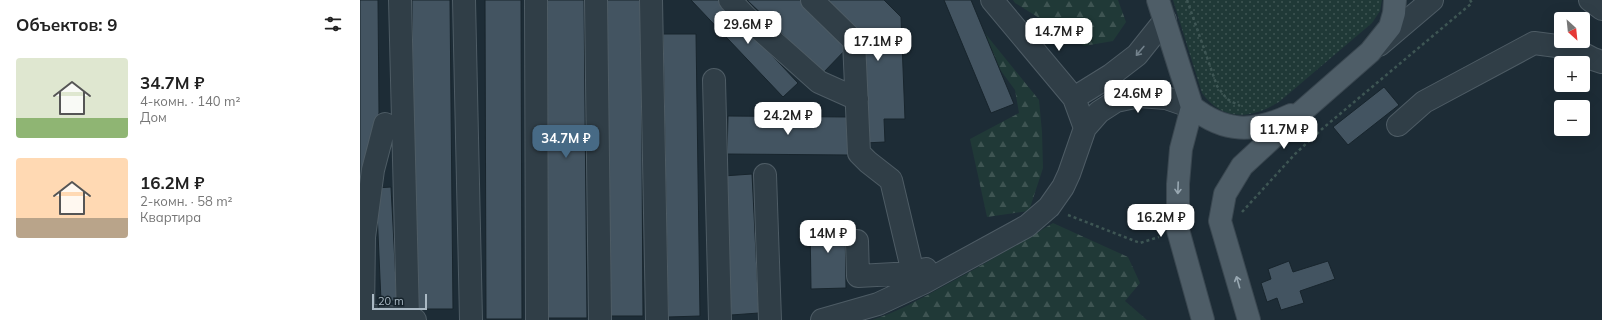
<!DOCTYPE html>
<html lang="ru">
<meta charset="utf-8">
<style>
body{margin:0;font-family:Mulish,sans-serif;background:#f6f6f6;color:#222;height:100vh;display:flex;flex-direction:column;font-size:15px;white-space:nowrap}
*{box-sizing:border-box;margin:0}
p{font-size:13px;color:#767676}
.icon{flex:none;width:22px;height:22px;fill:none;stroke:currentColor;stroke-width:2;stroke-linecap:round;stroke-linejoin:round}
.map{position:relative;flex:1;overflow:hidden}
.details{display:flex;flex-direction:column;background:#fff;width:360px}
.details>*{flex:none}
.needle{width:26px;rotate:153deg}
.tools{position:absolute;left:1194px;top:12px;display:grid;gap:8px}
.tools a{display:grid;place-items:center;width:36px;height:36px;border-radius:4px;background:#fff;box-shadow:0 4px 16px #0002;font-size:20px}
.scale{position:absolute;left:12px;bottom:10px;width:55px;box-sizing:border-box;padding-left:4px;border:2px solid #aab9c4;border-top:0;font-size:11px;line-height:14px;white-space:nowrap;color:#aab9c4;-webkit-text-stroke:3px #16232b;paint-order:stroke}
.price{position:absolute;translate:-50% -34px;padding:0 9px;border-radius:8px;background:#fff;color:#222;font-size:13px;line-height:26px;filter:drop-shadow(0 1px 2px #0008)}
.price::after{content:'';position:absolute;left:50%;top:24px;width:12px;height:9px;margin-left:-6px;background:inherit;clip-path:polygon(0 0,100% 0,50% 100%)}
.price.on{background:#476a85;color:#fff}
ul{padding:0;list-style:none}
li{display:flex;align-items:center;gap:12px;height:100px;padding:0 16px}
li span{display:grid;place-items:center;flex:none;width:112px;height:80px;border-radius:4px;color:#555}
li>.icon{margin-inline-start:auto}
span .icon{width:48px;height:48px;fill:#fffc;stroke-width:1}
li b{font-size:17px}
h2{display:flex;justify-content:space-between;align-items:center;height:48px;padding:0 16px;font-size:17px}
main{display:flex;flex:1;min-height:0}
.map>svg:first-child{display:block}
.grass{fill:url(#grass-dots)}
.forest{fill:url(#forest-firs)}
.building{fill:#435461;stroke:#18252d}
.lines{fill:none;stroke-linecap:round;stroke-linejoin:round}
.minor-casing{stroke:#4e5c65;stroke-width:24}
.major-casing{stroke:#3a4750;stroke-width:24}
.path{stroke:#3e5654;stroke-width:2.5;stroke-dasharray:3 3;stroke-linecap:butt}
.minor{stroke:#303e47;stroke-width:22}
.major{stroke:#4e5d67;stroke-width:22}
.oneway{stroke:#73828c}
.oneway2{stroke:#98a7b1}
</style>
<main>
<section class="details">
<h2>Объектов: 9<svg class="icon" aria-label="filters" viewBox="0 0 24 24"><path d="M4 7h16M4 17h16"/><circle cx="9" cy="7" r="2"/><circle cx="15" cy="17" r="2"/></svg></h2>
<ul>
<li><span style="background:linear-gradient(#dfe7d0 75%,#8fb573 0)"><svg class="icon" aria-label="home" viewBox="0 0 24 24"><path d="M3 11l9-7 9 7M6 9v11h12V9"/></svg></span><div><b>34.7M ₽</b><p>4-комн. · 140 m²</p><p>Дом</p></div></li>
<li><span style="background:linear-gradient(#ffd9b3 75%,#b9a48a 0)"><svg class="icon" aria-label="home" viewBox="0 0 24 24"><path d="M3 11l9-7 9 7M6 9v11h12V9"/></svg></span><div><b>16.2M ₽</b><p>2-комн. · 58 m²</p><p>Квартира</p></div></li>
</ul>
</section>
<div class="map">
<svg width="1242" height="320" viewBox="0 0 1242 320">
<defs>
<pattern id="grass-dots" width="8" height="8" patternUnits="userSpaceOnUse"><rect width="8" height="8" fill="#203937"/><path d="M2 2h.1M6 6h.1" fill="none" stroke="#3e5452" stroke-width="1.8" stroke-linecap="round"/></pattern>
<pattern id="forest-firs" width="22" height="20" patternUnits="userSpaceOnUse"><rect width="22" height="20" fill="#203937"/><path d="M5 1l3.5 6h-7zM16 11l3.5 6h-7z" fill="#3e5452"/></pattern>
</defs>
<rect width="100%" height="100%" fill="#1d2c36"/>
<path class="grass" d="M813 0H1022L1020 11 1012 23 919 102C891 119 863 122 842 93Z"/>
<path class="forest" d="M589 0H598L679 100 682 132 683 168 669 211 627 217 610 139 659 113 655 90Z
M653 0H758L766 22 753 41 724 46 655 3Z
M693 223 768 257 780 283 765 301 787 320H512C537 312 560 299 584 286 621 266 657 245 693 223Z"/>
<path class="building" d="M0 0H18L19 113 0 196Z
M52 0H90L93 309H55Z
M125 0H161L162 319H126Z
M185 0H224L227 318H188Z
M244 0H281L283 316H246Z
M331 0H360L438 83 423 97Z
M387 0H442L489 46 463 73Z
M465 0H524L541 17 545 119H524L525 142 504 143 500 34Z
M584 0H611L654 104 631 113Z
M303 34H336L340 316 308 317Z
M1024 87 1039 105 988 145 973 127Z
M368 116 489 117 488 155 367 154Z
M392 174 399 313 371 315 363 176Z
M31 187 37 301H21L16 188Z
M485 220 486 288 451 289 450 221Z
M929 261 933 272 968 261 975 279 940 291 944 303 921 310 917 298 907 302 901 283 911 279 908 269Z"/>
<g class="lines">
<defs>
<path id="minor" d="M40 0 48 319
M104 0 111 320
M176 0 177 320
M236 0 240 320
M291 0 297 320
M370 0 386 17 459 82 497 99
M452 0 494 41 499 153 508 162 531 180 553 273
M632 0 714 98 725 128
M1230 0 1242 9
M1019 45 1072 0
M354 80 360 320
M714 98 751 75 777 55 805 20
M1038 125 1064 102 1174 43 1212 48 1233 59 1242 62
M405 175 410 320
M497 241 498 276 553 273 566 269
M0 314 55 320
M3 314 4 237 13 170 25 124
M462 320 518 304 563 283 667 226 689 207 703 187 709 174 725 128 739 112 756 101 779 96 806 98 832 107"/>
<path id="major" d="M798 0 832 107 821 149 818 184V230L843 320
M832 107C865 133 893 133 931 115
M889 320 860 221 865 194 882 166 922 129 1010 52 1030 27 1034 13 1035 0"/>
</defs>
<use href="#minor" class="minor-casing"/>
<use href="#major" class="major-casing"/>
<path class="path" d="M827 0 857 86 867 99 880 106
M882 212 935 154 962 129 1112 3 1110 0
M708 215 780 243 799 237"/>
<use href="#minor" class="minor"/>
<use href="#major" class="major"/>
</g>
<defs><path id="oneway-shaft" d="M-6 0H5M1.5-3L5.5 0L1.5 3" fill="none" stroke-width="1.6" stroke-linecap="round" stroke-linejoin="round"/></defs>
<use class="oneway" href="#oneway-shaft" transform="translate(780 51) rotate(130)"/>
<g class="oneway2">
<use href="#oneway-shaft" transform="translate(818 188) rotate(92)"/>
<use href="#oneway-shaft" transform="translate(878 282) rotate(-106)"/>
</g>
</svg>
<div class="tools">
<a><svg class="needle" viewBox="-14 -14 28 28"><path d="M0-13l5 13h-10z" fill="#e53935"/><path d="M0 13l5-13h-10z" fill="#767676"/></svg></a>
<a>+</a>
<a>−</a>
</div>
<div class="scale">20 m</div>
<b class="price" style="left:388px;top:45px">29.6M ₽</b>
<b class="price" style="left:699px;top:52px">14.7M ₽</b>
<b class="price" style="left:518px;top:62px">17.1M ₽</b>
<b class="price" style="left:778px;top:114px">24.6M ₽</b>
<b class="price" style="left:428px;top:136px">24.2M ₽</b>
<b class="price" style="left:924px;top:150px">11.7M ₽</b>
<b class="price on" style="left:206px;top:159px">34.7M ₽</b>
<b class="price" style="left:801px;top:238px">16.2M ₽</b>
<b class="price" style="left:468px;top:254px">14M ₽</b>
</div>
</main>
